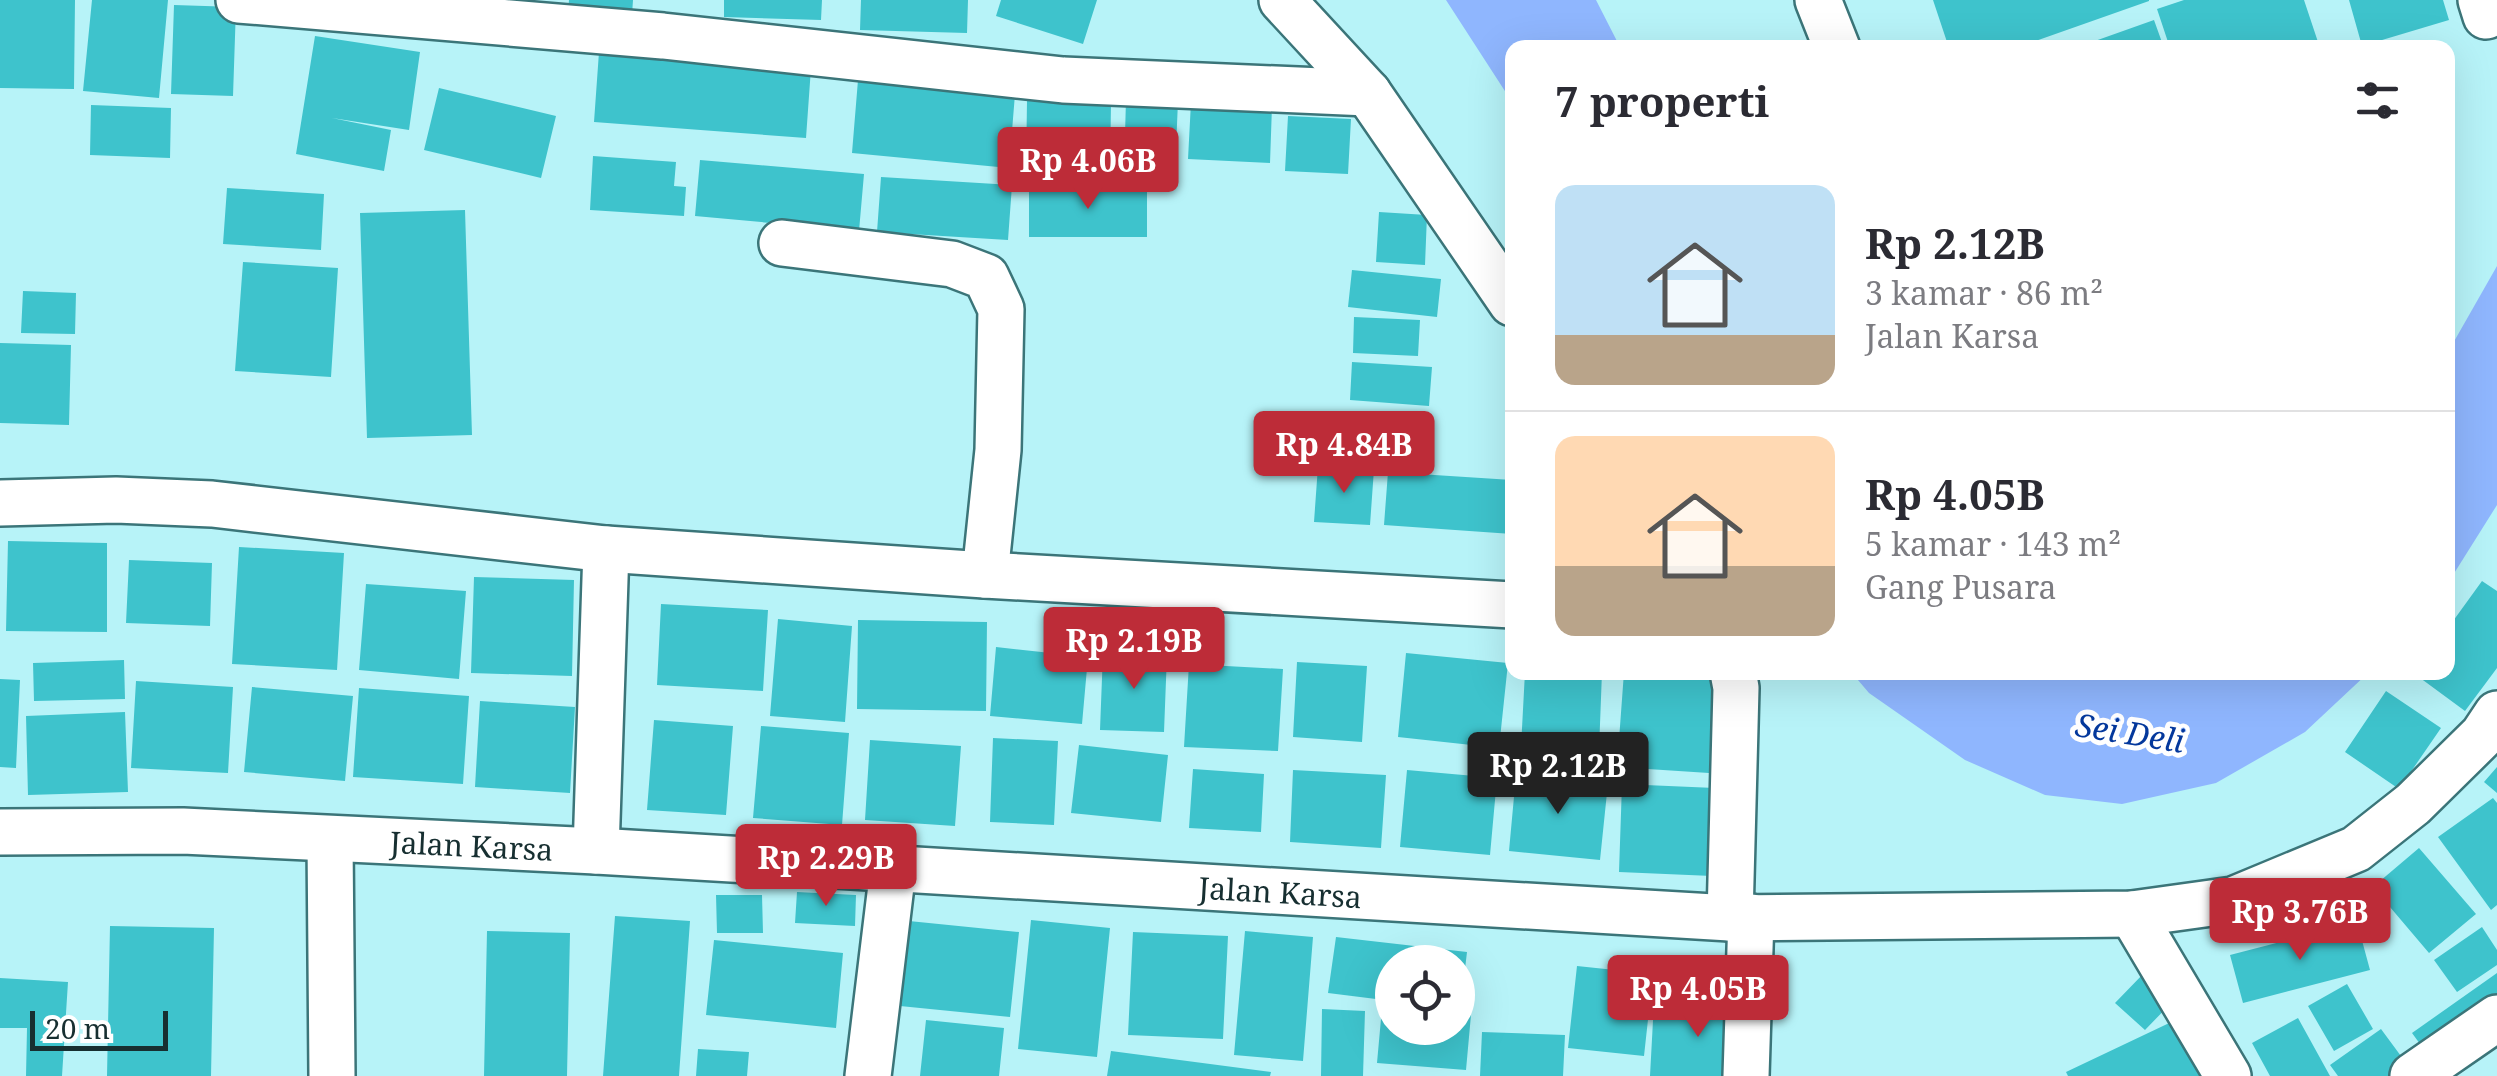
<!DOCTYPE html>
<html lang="id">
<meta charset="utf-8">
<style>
body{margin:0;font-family:"Noto Serif",serif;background:#f2f2f3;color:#2b2b33;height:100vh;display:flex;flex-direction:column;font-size:38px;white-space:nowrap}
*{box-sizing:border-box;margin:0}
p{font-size:32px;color:#7c7c81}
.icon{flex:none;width:55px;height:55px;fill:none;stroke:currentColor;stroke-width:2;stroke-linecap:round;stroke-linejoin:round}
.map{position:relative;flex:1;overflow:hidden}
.sheet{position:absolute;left:1505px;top:40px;width:950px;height:640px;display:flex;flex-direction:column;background:#fff;border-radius:20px;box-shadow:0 10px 40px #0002}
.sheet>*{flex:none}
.buttons{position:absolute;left:1375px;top:945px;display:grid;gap:20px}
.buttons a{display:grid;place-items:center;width:100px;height:100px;border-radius:50%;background:#fff;box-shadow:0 10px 40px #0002;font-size:50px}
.scale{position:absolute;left:30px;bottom:25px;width:138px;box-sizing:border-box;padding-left:10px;border:5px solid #172f31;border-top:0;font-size:28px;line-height:35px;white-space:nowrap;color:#172f31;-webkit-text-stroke:8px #fff;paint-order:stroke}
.price{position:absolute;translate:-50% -85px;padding:0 22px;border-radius:10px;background:#bd2c38;color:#fff;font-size:32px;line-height:65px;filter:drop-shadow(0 2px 5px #0008)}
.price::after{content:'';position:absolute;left:50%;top:60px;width:30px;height:22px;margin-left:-15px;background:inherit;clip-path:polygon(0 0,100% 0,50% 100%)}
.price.active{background:#222;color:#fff}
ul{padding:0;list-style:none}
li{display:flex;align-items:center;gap:30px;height:250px;padding:0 50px}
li+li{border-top:2px solid #e1e1e2}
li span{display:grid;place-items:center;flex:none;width:280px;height:200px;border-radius:20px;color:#555}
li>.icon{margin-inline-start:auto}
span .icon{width:120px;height:120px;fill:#fffc;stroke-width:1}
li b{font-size:42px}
h2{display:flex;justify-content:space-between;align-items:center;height:120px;padding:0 50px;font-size:42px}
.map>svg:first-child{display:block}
.water{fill:#8fb6fe}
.building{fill:#3ec3cc}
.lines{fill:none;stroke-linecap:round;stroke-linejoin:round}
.minor-casing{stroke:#3b7579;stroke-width:50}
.minor{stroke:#fff;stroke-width:45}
.labels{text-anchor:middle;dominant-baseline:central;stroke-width:10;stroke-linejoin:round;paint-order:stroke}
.street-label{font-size:30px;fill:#172f31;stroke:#fff}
.water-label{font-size:32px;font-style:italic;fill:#04389c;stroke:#fff}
</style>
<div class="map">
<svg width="2497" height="1076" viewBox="0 0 2497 1076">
<rect width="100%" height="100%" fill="#b7f3f8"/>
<path class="water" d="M1446 0H1596L1620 47 1512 48V102Z
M2497 266V505L2448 583V352Z
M1852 673H2368L2305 732 2216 783 2122 804 2045 795 1965 760 1869 693Z"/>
<path class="building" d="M0 0H75L74 89 0 88Z
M92 0H168L159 98 83 91Z
M569 0H633L631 30 567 24Z
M724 0H822L821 20 724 17Z
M861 0H968L967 33 860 30Z
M1001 0H1097L1083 44 996 16Z
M1933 0H2149V1L2016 48H1949Z
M2184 0H2304L2320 48H2170L2157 9Z
M2349 0H2443L2449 20 2362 46Z
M174 5 236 7 233 96 171 94Z
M2154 20 2164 48H2078V47Z
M315 36 420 52 409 130 332 118 391 130 384 171 296 154Z
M599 52 811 68 806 138 594 122Z
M858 80 1015 94 1009 168 852 153Z
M439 88 556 116 541 178 424 150Z
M1126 99 1178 101 1175 172 1124 171Z
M1027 101 1111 102 1110 171 1026 170Z
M1191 102 1272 106 1270 163 1188 159Z
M91 105 171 108 170 158 90 155Z
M1288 116 1351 119 1348 174 1285 171Z
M593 156 676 162 674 186 686 187 684 216 590 210Z
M700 160 864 174 859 231 695 216Z
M881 177 1012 185 1008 240 877 232Z
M1029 187 1147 188V237H1029Z
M227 188 324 194 321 250 223 244Z
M465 210 472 435 367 438 360 213Z
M1379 212 1427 215 1425 265 1376 262Z
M243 262 338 268 331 377 235 371Z
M1352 270 1441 279 1437 317 1348 307Z
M23 291 76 293 75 334 21 333Z
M1354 317 1420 320 1418 356 1353 353Z
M0 343 71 345 69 425 0 423Z
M1352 362 1432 367 1429 406 1350 400Z
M1318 466 1374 469 1370 525 1314 522Z
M1388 472 1512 480V534L1384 525Z
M8 541 107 543V632L6 631Z
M239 547 344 553 337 670 232 664Z
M129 560 212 563 210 626 126 623Z
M474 577 574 580 572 676 471 673Z
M2482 581 2497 591V668L2465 711 2412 672H2448V628Z
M366 584 466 591 459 679 359 670Z
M661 604 768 610 763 691 657 685Z
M778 619 852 626 845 722 770 716Z
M858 620 987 622 986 711 857 709Z
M996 647 1088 657 1082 724 990 716Z
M1103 652 1167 654 1164 732 1100 730Z
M1406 653 1508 663 1499 748 1398 737Z
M124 660 125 699 34 701 33 663Z
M1297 662 1367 666 1362 742 1293 737Z
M1189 664 1283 669 1278 751 1184 747Z
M1525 672H1602L1599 750 1521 747Z
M1624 672H1715L1709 773 1617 767Z
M0 679 20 680 16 768 0 767Z
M136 681 233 687 228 773 131 768Z
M252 687 353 696 345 781 244 772Z
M359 688 469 696 463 784 353 777Z
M2386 691 2441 728 2399 789 2345 752Z
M480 701 575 707 570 793 475 787Z
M125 712 128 792 28 795 26 716Z
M654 720 733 726 726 815 647 810Z
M761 726 849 733 842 825 753 818Z
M993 738 1058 741 1054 825 990 822Z
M870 740 961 746 955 826 865 820Z
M1079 745 1168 755 1161 822 1071 813Z
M2497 767V793L2484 782Z
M1193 769 1264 774 1261 832 1189 828Z
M1293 770 1386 775 1381 848 1290 842Z
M1407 770 1497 778 1490 855 1400 847Z
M1516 775 1608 783 1600 860 1509 851Z
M1622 784 1715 788 1712 876 1619 872Z
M2493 798 2497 803V905L2491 910 2438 837Z
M2419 848 2476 914 2429 953 2373 887Z
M797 892 856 895 855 926 795 923Z
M716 895H762L763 933H717Z
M615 916 690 921 679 1076H603Z
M899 920 1019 932 1010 1017 890 1005Z
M1031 920 1110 928 1097 1057 1018 1049Z
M2357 922 2370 970 2243 1003 2230 955Z
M110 926 214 928 211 1076H107Z
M2482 927 2497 950V965L2457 992 2434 960Z
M487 931 570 933 567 1076H484Z
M1245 931 1313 937 1303 1061 1234 1055Z
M1133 932 1228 936 1223 1039 1128 1035Z
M1336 937 1467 952 1460 1011 1458 962H1392V1001L1328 993Z
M714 940 843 953 836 1028 706 1015Z
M1577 966 1653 974 1644 1056 1568 1048Z
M2145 972 2175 999 2145 1030 2115 1003Z
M2497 973V1007L2428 1055 2412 1033Z
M0 978 68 982 62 1076H26L27 1028H0Z
M2347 984 2373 1029 2334 1051 2308 1006Z
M1654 1002 1747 1007 1743 1076H1650Z
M1382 1008 1392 1009V1028H1458V1014L1471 1015 1466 1070 1377 1063Z
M1322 1009 1365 1011 1363 1076H1321Z
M2184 1016 2212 1076H2068L2066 1072Z
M2298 1018 2330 1076H2270L2252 1043Z
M926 1020 1004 1028 999 1076H920Z
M2381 1029 2412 1071 2404 1076H2338L2330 1065Z
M1482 1032 1565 1035 1563 1076H1480Z
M698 1049 749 1052 747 1076H696Z
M1111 1051 1271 1072 1270 1076H1107Z"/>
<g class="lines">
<defs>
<g id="minor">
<path d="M239 0 663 36 1063 80 1368 93"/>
<path d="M1282 0 1368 93 1512 303"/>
<path d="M1818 0 1837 48"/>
<path d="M2481 0 2486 16"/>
<path d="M782 243 952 264 986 277 1001 309 998 450 985 575"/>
<path d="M0 503 116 500 212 504 606 549 985 575 1512 605"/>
<path id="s1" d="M0 832 183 831 596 851 1730 918 2132 914 2233 900 2356 849 2413 804 2483 735 2497 714"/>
<path d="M330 839 332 1076"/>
<path d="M596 851 606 549"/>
<path d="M2132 914 2228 1076"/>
<path d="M1730 918 1736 688 1733 672"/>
<path d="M868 1076 893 869"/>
<path d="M1746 1076 1751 917"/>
<path d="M2413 1076 2497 1018"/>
</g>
</defs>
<use href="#minor" class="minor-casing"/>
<use href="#minor" class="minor"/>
</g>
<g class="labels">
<g class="street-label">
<text stroke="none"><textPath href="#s1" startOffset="472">Jalan Karsa</textPath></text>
<text stroke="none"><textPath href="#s1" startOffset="1282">Jalan Karsa</textPath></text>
</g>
<g class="water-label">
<text transform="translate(2130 732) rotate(9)">Sei Deli</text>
</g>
</g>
</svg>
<div class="buttons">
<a><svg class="icon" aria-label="locate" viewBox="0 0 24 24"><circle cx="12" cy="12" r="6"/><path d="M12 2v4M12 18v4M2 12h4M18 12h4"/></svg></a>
</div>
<div class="scale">20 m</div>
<b class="price" style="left:1088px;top:212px">Rp 4.06B</b>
<b class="price" style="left:1344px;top:496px">Rp 4.84B</b>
<b class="price" style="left:1134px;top:692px">Rp 2.19B</b>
<b class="price active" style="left:1558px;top:817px">Rp 2.12B</b>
<b class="price" style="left:826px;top:909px">Rp 2.29B</b>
<b class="price" style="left:2300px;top:963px">Rp 3.76B</b>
<b class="price" style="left:1698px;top:1040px">Rp 4.05B</b>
<section class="sheet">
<h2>7 properti<svg class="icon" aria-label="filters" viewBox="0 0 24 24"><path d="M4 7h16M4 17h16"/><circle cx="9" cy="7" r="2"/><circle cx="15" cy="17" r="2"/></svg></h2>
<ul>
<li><span style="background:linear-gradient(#bfe0f5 75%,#b9a48a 0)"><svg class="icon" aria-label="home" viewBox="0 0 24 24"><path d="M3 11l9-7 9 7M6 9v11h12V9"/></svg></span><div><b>Rp 2.12B</b><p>3 kamar · 86 m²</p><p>Jalan Karsa</p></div></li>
<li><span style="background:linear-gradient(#ffd9b3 65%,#b9a48a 0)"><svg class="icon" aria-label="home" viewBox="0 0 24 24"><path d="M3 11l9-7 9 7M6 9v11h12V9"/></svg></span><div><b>Rp 4.05B</b><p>5 kamar · 143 m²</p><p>Gang Pusara</p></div></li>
</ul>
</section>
</div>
